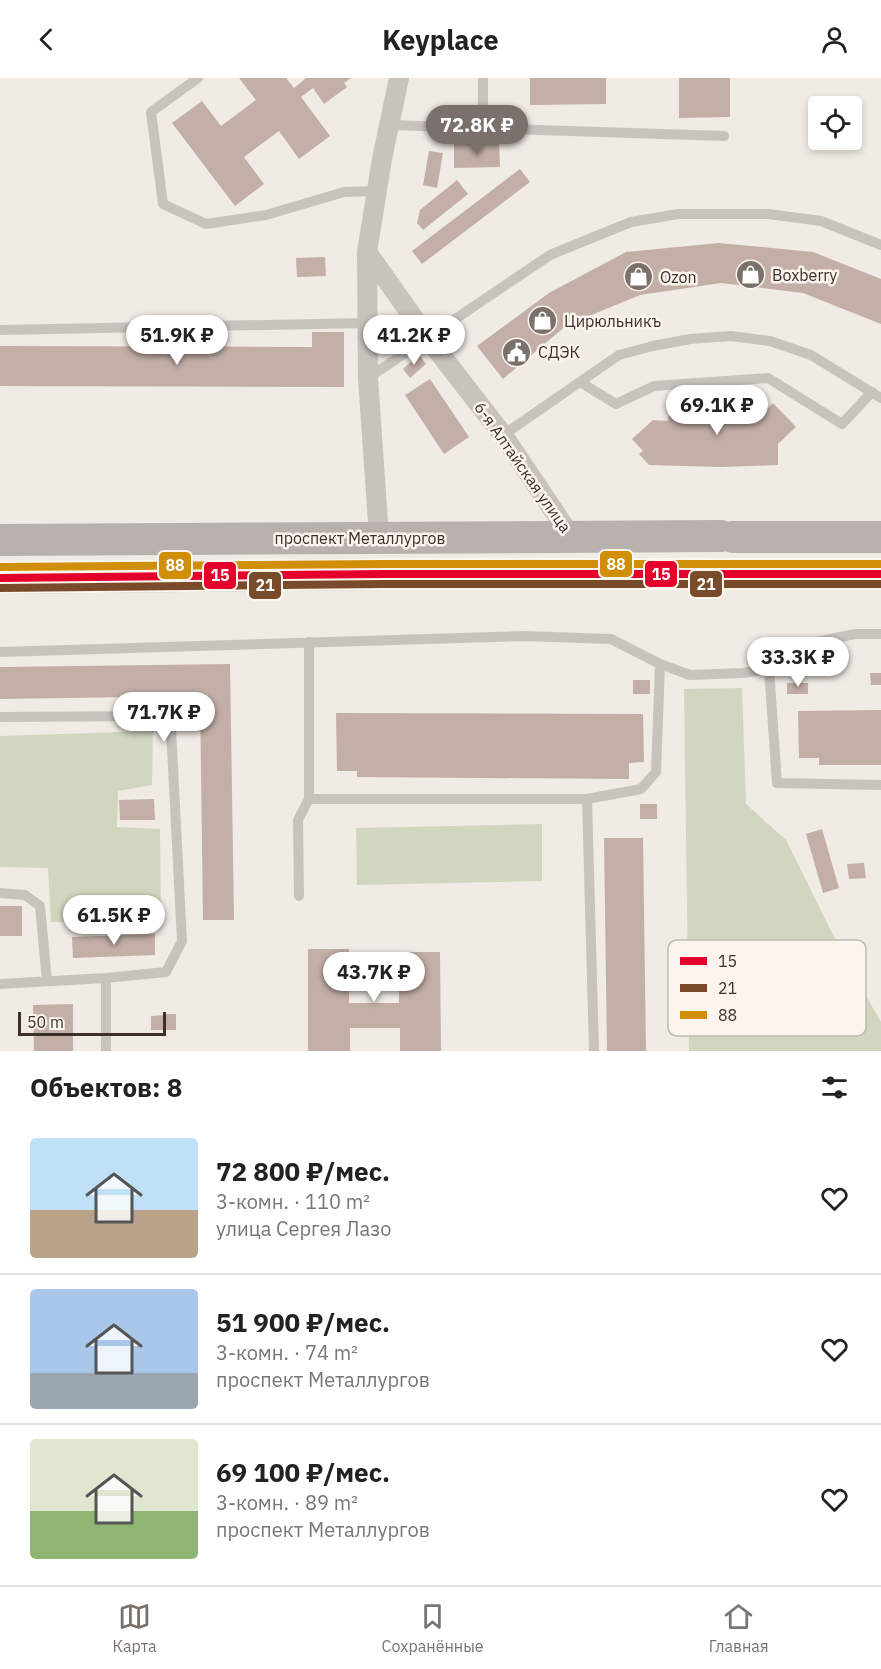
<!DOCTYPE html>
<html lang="ru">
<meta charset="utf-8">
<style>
body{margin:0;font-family:"IBM Plex Sans",sans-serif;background:#f6f6f6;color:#222;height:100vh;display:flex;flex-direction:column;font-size:22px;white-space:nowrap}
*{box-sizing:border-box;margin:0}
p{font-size:20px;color:#767676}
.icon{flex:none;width:33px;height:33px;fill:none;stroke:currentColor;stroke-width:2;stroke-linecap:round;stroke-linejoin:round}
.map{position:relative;height:973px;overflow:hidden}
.sheet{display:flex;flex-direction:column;background:#fff;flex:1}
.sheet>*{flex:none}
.controls{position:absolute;left:808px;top:18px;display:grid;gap:12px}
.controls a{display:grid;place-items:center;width:54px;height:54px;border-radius:6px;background:#fff;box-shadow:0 3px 9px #0003;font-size:30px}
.scale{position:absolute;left:18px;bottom:15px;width:148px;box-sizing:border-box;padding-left:6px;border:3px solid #3b302b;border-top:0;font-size:16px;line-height:21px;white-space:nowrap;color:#3b302b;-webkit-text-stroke:4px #fbf5ee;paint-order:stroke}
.price{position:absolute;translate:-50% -51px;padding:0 14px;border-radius:21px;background:#fff;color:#222;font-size:20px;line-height:39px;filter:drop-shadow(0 2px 3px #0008)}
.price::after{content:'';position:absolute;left:50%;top:36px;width:18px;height:14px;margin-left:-9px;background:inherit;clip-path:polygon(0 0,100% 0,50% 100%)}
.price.active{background:#7a716c;color:#fff}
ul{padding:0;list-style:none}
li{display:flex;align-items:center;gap:18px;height:150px;padding:0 30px}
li+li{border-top:2px solid #e0e0e0}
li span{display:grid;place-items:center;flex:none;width:168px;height:120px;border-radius:6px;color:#555}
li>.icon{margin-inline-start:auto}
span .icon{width:72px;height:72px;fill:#fffc;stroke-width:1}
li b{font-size:26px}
h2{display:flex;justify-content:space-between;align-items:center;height:72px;padding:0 30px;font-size:26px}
header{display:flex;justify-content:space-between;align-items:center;height:78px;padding:0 30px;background:#fff;font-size:27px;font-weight:800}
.tab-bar{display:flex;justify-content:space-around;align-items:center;height:84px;border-top:2px solid #e0e0e0;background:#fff;font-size:16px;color:#767676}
.tab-bar a{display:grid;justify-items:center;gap:3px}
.tab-bar .active{color:#7a716c}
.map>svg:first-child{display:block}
.green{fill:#d1d6bf}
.building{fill:#c3afa7}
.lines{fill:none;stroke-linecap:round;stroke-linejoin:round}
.service{stroke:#c9c3be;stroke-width:10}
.minor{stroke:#c9c3be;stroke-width:20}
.primary{stroke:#b8b1ad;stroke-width:32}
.bus-1-casing{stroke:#fbf5ee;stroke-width:12}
.bus-2-casing{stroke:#fbf5ee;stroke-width:12}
.bus-3-casing{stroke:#fbf5ee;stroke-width:12}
.bus-1{stroke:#e4002b;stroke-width:8}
.bus-2{stroke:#7a4b2a;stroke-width:8}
.bus-3{stroke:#d18e09;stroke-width:8}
.labels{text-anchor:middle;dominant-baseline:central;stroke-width:5;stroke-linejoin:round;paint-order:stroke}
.poi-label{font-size:16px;fill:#3b302b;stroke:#fbf5ee;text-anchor:start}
.street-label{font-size:16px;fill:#3b302b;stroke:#fbf5ee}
.key{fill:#fbf5ee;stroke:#c1bab4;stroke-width:1.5}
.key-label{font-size:16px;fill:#3b302b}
.line-badge{stroke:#fbf5ee;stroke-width:2}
.badge-label{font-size:16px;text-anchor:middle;font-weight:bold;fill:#fff}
</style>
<header><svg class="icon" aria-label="back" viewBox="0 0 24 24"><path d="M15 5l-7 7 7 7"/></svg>Keyplace<svg class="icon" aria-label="person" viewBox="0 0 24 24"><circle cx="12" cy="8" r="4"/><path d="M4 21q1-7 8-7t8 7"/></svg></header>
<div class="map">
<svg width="881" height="973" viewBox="0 0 881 973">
<rect width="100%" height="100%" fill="#f0ebe5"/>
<path class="green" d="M742 610 746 726 786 762 847 885 881 944V973H689L684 611Z
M153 653 152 707 118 713 117 749 160 751 161 843 51 844 48 790 0 789V658Z
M542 746V803L357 807 356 750Z"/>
<path class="building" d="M239 0H286L294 10 306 0H351L344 5 347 9 324 26 313 10 301 19 330 58 299 81 279 53 244 79 264 106 235 128 172 45 202 23 221 48 256 22Z
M530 0H606V26L530 27Z
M679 0H730V39L679 40Z
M499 65 500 89 454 90V66Z
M429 73 443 75 437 110 423 107Z
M520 91 530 104 422 186 412 173Z
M457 102 468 116 423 152 417 145 420 132Z
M719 165 813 174 881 201V246L803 215 721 205 640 217 567 247 503 301 477 268 549 215 626 174Z
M325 179 326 198 297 199 296 180Z
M312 254H344V309L0 308V268L312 269Z
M419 277 426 286 410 300 403 291Z
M430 301 469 359 444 376 405 317Z
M753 315 768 330 773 325 796 349 778 366V387L721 389 649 387 639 376 643 373 632 361 653 342 668 343 669 336 680 338 696 322 701 327 740 328Z
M230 586 234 842H203L200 618 0 621V589Z
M870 595H881V607H871Z
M633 602H650V616H633Z
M787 605H808V616H787Z
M881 632V687H819V680H799L798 633Z
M336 635 643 636 644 684 629 685V701L357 699V693H337Z
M154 721 155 742H120L119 722Z
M640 726H657V741H640Z
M822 751 839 810 823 815 806 756Z
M604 760H643L646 973H607Z
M864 785 866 800 849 801 847 786Z
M0 828H22V858H0Z
M155 856V877L73 880 72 859Z
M308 871H349V925H399V874H440L441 973H400V950H350V973H308Z
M73 926V973H34L33 927Z
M166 936H176V952H151V938L165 937 166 948Z"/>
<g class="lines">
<path class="service" d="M198 0 151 34 163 126 206 146 266 137 344 114 376 113
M483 0V49
M390 47 724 58
M0 252 367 245
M368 300 550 177 631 144 678 136H768L821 143 881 167
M580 304 616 326 654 308 768 300 842 346 872 314
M503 357 619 277 653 268 690 261 731 258 770 263 811 277 881 320
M0 574 523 558 611 561 660 586 690 597 743 595 769 591 811 565 855 556H881
M769 591 777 705 881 707
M0 639 159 638 171 651 182 863 166 894 106 900 0 906
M309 721H587L641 711 656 694 660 586
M587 721 594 973
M0 815 25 817 40 828 47 903
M299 818 298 742 309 721V564
M106 973V900"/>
<path class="minor" d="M367 174 427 259 503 357 572 460
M379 459 368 300 367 174 382 81 399 0"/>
<path class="primary" d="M733 459H881
M0 462 721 458
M734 496H881
M0 500 385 496H720"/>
<defs>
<path id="bus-1" d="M0 500 385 496H881"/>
<path id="bus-2" d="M0 510 385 506H881"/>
<path id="bus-3" d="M0 489 385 486H881"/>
</defs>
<use href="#bus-1" class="bus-1-casing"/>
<use href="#bus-2" class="bus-2-casing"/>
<use href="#bus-3" class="bus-3-casing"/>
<use href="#bus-1" class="bus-1"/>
<use href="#bus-2" class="bus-2"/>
<use href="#bus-3" class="bus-3"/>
</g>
<defs>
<symbol id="shop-disc" viewBox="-11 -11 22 22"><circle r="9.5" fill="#7a716c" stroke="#fbf5ee"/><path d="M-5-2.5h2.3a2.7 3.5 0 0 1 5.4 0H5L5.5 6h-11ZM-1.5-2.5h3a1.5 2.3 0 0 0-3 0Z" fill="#fff"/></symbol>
<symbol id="civic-disc" viewBox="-11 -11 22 22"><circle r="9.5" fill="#7a716c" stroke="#fbf5ee"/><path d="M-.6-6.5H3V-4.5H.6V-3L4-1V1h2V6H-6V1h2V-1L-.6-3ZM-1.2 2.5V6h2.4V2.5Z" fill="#fff"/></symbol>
</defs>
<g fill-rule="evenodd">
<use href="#shop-disc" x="734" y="180" width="33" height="33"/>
<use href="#shop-disc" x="622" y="182" width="33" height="33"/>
<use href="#shop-disc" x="526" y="226" width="33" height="33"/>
<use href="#civic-disc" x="500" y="258" width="33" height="33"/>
</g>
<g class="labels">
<g class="poi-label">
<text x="772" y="197">Boxberry</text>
<text x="660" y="199">Ozon</text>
<text x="564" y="243">Цирюльникъ</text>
<text x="538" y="274">СДЭК</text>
</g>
<g class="street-label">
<text transform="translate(523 389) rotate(55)">6-я Алтайская улица</text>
<text x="360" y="460">проспект Металлургов</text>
</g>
</g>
<rect x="668" y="862" width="198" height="96" rx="9" class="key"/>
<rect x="680" y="879" width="27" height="8" fill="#e4002b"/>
<rect x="680" y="906" width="27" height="8" fill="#7a4b2a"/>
<rect x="680" y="933" width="27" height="8" fill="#d18e09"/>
<g class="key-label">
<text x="718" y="889">15</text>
<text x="718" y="916">21</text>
<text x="718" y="943">88</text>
</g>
<g class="line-badge">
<rect x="599" y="472" width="34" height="28" rx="6" fill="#d18e09"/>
<rect x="158" y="473" width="34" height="29" rx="6" fill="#d18e09"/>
<rect x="644" y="482" width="34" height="28" rx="6" fill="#e4002b"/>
<rect x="203" y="483" width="34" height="29" rx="6" fill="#e4002b"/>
<rect x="689" y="492" width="34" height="28" rx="6" fill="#7a4b2a"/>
<rect x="248" y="493" width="34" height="29" rx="6" fill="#7a4b2a"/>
</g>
<g class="badge-label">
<text x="616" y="492">88</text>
<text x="175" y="493">88</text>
<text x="661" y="502">15</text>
<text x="220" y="503">15</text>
<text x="706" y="512">21</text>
<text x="265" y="513">21</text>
</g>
</svg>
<div class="controls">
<a><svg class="icon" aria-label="locate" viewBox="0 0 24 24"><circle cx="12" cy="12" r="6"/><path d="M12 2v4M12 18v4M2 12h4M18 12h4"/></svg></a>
</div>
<div class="scale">50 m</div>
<b class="price active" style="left:477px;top:78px">72.8K ₽</b>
<b class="price" style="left:177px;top:288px">51.9K ₽</b>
<b class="price" style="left:414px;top:288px">41.2K ₽</b>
<b class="price" style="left:717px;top:358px">69.1K ₽</b>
<b class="price" style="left:798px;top:610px">33.3K ₽</b>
<b class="price" style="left:164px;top:665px">71.7K ₽</b>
<b class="price" style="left:114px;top:868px">61.5K ₽</b>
<b class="price" style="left:374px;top:925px">43.7K ₽</b>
</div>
<section class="sheet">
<h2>Объектов: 8<svg class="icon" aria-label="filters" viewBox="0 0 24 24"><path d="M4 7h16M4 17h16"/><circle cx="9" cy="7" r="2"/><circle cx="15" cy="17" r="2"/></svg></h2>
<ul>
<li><span style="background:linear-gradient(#bfe0f5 60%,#b9a48a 0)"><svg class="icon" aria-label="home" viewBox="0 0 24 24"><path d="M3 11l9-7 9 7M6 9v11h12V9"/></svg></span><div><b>72 800 ₽/мес.</b><p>3-комн. · 110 m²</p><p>улица Сергея Лазо</p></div><svg class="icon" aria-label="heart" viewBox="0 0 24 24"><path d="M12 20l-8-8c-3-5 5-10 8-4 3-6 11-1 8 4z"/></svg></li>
<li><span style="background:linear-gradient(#a9c7e8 70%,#9aa5b1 0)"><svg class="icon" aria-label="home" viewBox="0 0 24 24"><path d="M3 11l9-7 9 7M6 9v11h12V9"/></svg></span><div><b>51 900 ₽/мес.</b><p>3-комн. · 74 m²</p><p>проспект Металлургов</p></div><svg class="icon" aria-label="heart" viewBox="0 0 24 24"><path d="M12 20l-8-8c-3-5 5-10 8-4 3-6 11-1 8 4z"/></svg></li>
<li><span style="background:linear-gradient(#dfe7d0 60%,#8fb573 0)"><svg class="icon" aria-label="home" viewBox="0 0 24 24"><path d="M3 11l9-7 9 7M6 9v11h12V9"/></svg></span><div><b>69 100 ₽/мес.</b><p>3-комн. · 89 m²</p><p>проспект Металлургов</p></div><svg class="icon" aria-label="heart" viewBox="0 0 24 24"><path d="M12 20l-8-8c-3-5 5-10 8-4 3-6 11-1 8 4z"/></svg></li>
</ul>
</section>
<nav class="tab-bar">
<a class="active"><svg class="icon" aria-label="map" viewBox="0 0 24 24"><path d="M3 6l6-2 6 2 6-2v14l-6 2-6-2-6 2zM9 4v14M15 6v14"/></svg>Карта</a>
<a><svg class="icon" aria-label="saved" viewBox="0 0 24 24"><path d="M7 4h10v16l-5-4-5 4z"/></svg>Сохранённые</a>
<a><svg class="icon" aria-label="home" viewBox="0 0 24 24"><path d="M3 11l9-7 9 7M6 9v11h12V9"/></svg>Главная</a>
</nav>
